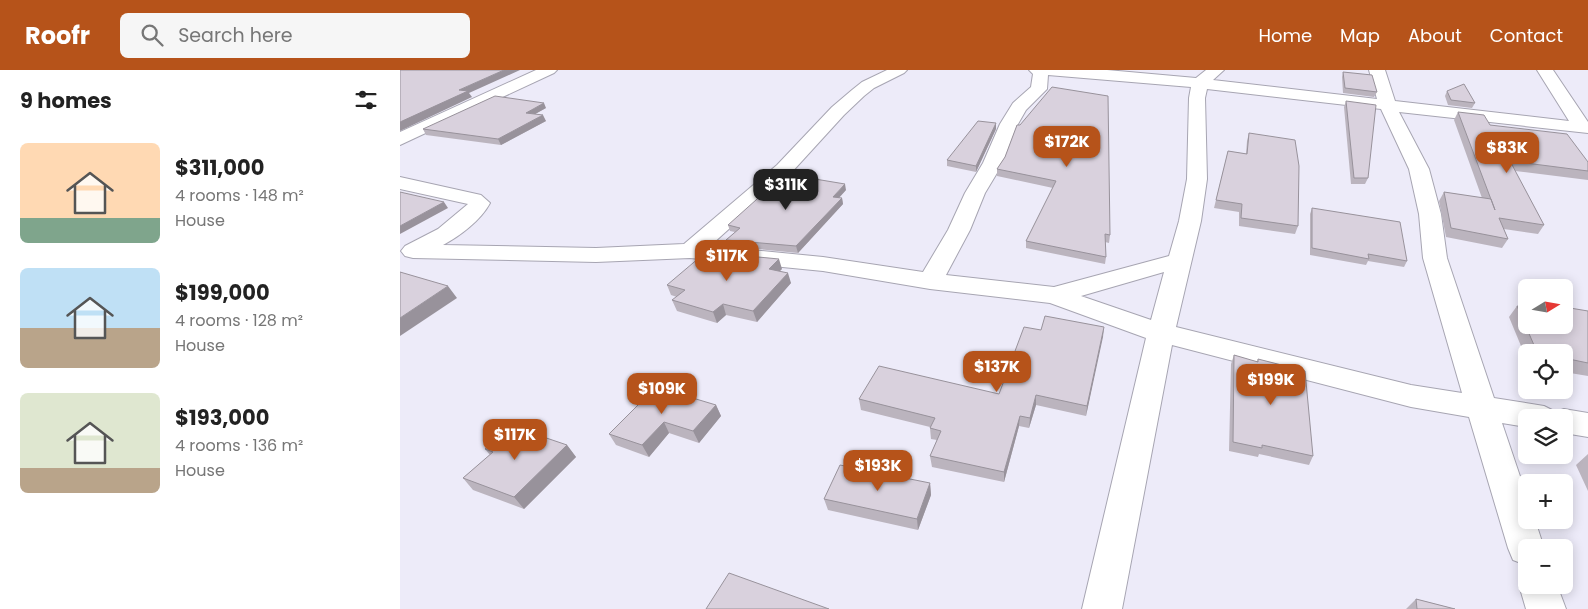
<!DOCTYPE html>
<meta charset="utf-8">
<style>
body{margin:0;font-family:Poppins,sans-serif;background:#f6f6f6;color:#222;height:100vh;display:flex;flex-direction:column;font-size:19px;white-space:nowrap}
*{box-sizing:border-box;margin:0}
p{font-size:16px;color:#767676}
.icon{flex:none;width:28px;height:28px;fill:none;stroke:currentColor;stroke-width:2;stroke-linecap:round;stroke-linejoin:round}
.map{position:relative;flex:1;overflow:hidden}
.panel{display:flex;flex-direction:column;background:#fff;width:400px}
.panel>*{flex:none}
.needle{width:32px;rotate:79deg}
.tools{position:absolute;left:1118px;top:209px;display:grid;gap:10px}
.tools a{display:grid;place-items:center;width:55px;height:55px;border-radius:8px;background:#fff;box-shadow:0 2px 12px #0003;font-size:25px}
.price{position:absolute;translate:-50% -42px;padding:0 11px;border-radius:10px;background:#b6531a;color:#fff;font-size:16px;line-height:32px;filter:drop-shadow(0 1px 2px #0008)}
.price::after{content:'';position:absolute;left:50%;top:30px;width:15px;height:11px;margin-left:-8px;background:inherit;clip-path:polygon(0 0,100% 0,50% 100%)}
.price.current{background:#222;color:#fff}
ul{padding:0;list-style:none}
li{display:flex;align-items:center;gap:15px;height:125px;padding:0 20px}
li span{display:grid;place-items:center;flex:none;width:140px;height:100px;border-radius:8px;color:#555}
li>.icon{margin-inline-start:auto}
span .icon{width:60px;height:60px;fill:#fffc;stroke-width:1}
li b{font-size:21px}
h2{display:flex;justify-content:space-between;align-items:center;height:60px;padding:0 20px;font-size:21px}
header{display:flex;align-items:center;gap:30px;box-sizing:border-box;height:70px;padding:0 25px;background:#b6531a;color:#fff}
header strong{font-size:24px}
nav{display:flex;gap:28px;margin-inline-start:auto;font-size:18px}
.search{width:350px;height:45px;background:#f6f6f6;display:flex;align-items:center;gap:12px;box-sizing:border-box;padding:0 18px;border-radius:8px;color:#767676;font-size:19px}
main{display:flex;flex:1;min-height:0}
.map>svg:first-child{display:block}
.lines{fill:none;stroke-linecap:round;stroke-linejoin:round}
.minor-casing{stroke:#a7a5b2;stroke-width:2}
.minor{fill:#fff;fill-rule:evenodd}
.wall{fill:#bbb4be}
.shaded-wall{fill:#98929b}
.building{fill:#d9d1dd;stroke:#98929b}
</style>
<header>
<strong>Roofr</strong>
<div class="search"><svg class="icon" aria-label="search" viewBox="0 0 24 24"><circle cx="10" cy="10" r="6"/><path d="M15 15l6 6"/></svg>Search here</div>
<nav><a>Home</a><a>Map</a><a>About</a><a>Contact</a></nav>
</header>
<main>
<section class="panel">
<h2>9 homes<svg class="icon" aria-label="filters" viewBox="0 0 24 24"><path d="M4 7h16M4 17h16"/><circle cx="9" cy="7" r="2"/><circle cx="15" cy="17" r="2"/></svg></h2>
<ul>
<li><span style="background:linear-gradient(#ffd9b3 75%,#7fa58c 0)"><svg class="icon" aria-label="home" viewBox="0 0 24 24"><path d="M3 11l9-7 9 7M6 9v11h12V9"/></svg></span><div><b>$311,000</b><p>4 rooms · 148 m²</p><p>House</p></div></li>
<li><span style="background:linear-gradient(#bfe0f5 60%,#b9a48a 0)"><svg class="icon" aria-label="home" viewBox="0 0 24 24"><path d="M3 11l9-7 9 7M6 9v11h12V9"/></svg></span><div><b>$199,000</b><p>4 rooms · 128 m²</p><p>House</p></div></li>
<li><span style="background:linear-gradient(#dfe7d0 75%,#b9a48a 0)"><svg class="icon" aria-label="home" viewBox="0 0 24 24"><path d="M3 11l9-7 9 7M6 9v11h12V9"/></svg></span><div><b>$193,000</b><p>4 rooms · 136 m²</p><p>House</p></div></li>
</ul>
</section>
<div class="map">
<svg width="1188" height="539" viewBox="0 0 1188 539">
<rect width="100%" height="100%" fill="#edebf9"/>
<g class="lines">
<defs>
<path id="minor" d="M136 0H157L154 3 0 75V62Z
M487 0H507L504 3 474 18 464 26 444 45 391 103 310 176 423 187 523 202 548 160 565 123 583 93 600 54 613 33 631 17 633 4 629 0H707L796 8 806 0H824L813 10 977 29 969 0H985L995 31 1169 51 1137 0H1153L1188 52V63L999 42 1029 99 1041 144 1047 188 1094 328 1144 336 1156 342 1164 339 1188 343V367L1164 363V348H1126V357L1102 353 1126 424V450H1135L1144 478H1126V495L1113 490 1108 478 1069 347 1011 337 772 275 722 539H682L746 268 650 233 530 219 423 201 290 188 196 192 13 188 5 186 1 181 5 176 38 159 68 134 0 119V107L81 125 90 133C81 150 60 166 43 175L196 178 284 174 377 95 432 37 452 20 462 12ZM648 5 791 17 789 28 787 109 779 151 769 186 654 217 546 205 570 160 585 123 603 93 618 54 626 40 647 19ZM807 19 981 39 1009 99 1019 144 1023 188 1062 323 1011 315 776 257 801 151 807 109 805 28ZM764 202 751 250 681 226Z
M1126 501V515H1157L1166 539H1126L1119 515Z"/>
</defs>
<use href="#minor" class="minor-casing"/>
<use href="#minor" class="minor"/>
</g>
<path class="wall" d="M943 2 977 22 974 27 943 23 942 7Z
M1047 21 1075 33 1072 38 1048 35 1045 26Z
M946 31 968 108 965 114H951L944 37Z
M146 38 135 44 146 51 101 75 26 65 23 59Z
M1058 42 1090 55 1188 92V110L1115 101 1144 155 1138 164 1104 159 1108 169 1102 178 1046 167 1039 131 1044 122 1082 128 1054 50Z
M617 55 710 165 709 173 705 172 706 187 705 194 626 178V171L653 118 597 106V99L605 87Z
M596 59 576 102 547 96V90Z
M849 63 898 156 895 164 839 156V142L814 138 828 81 846 84 847 71Z
M446 120 439 128H442L443 134 398 183 328 176 326 170 335 162 330 161 328 155Z
M912 138 1007 191 1004 197 968 191 966 195 910 185V144Z
M382 199 379 201 391 213 357 252 326 245 317 253 277 241 272 230 277 227 271 225 267 215Z
M1117 236 1126 255 1188 241V306L1164 302V282H1126V288L1109 247Z
M704 257 686 346 636 335 629 358 619 356 604 412 532 397 530 386 537 370 531 369 530 358V357L461 340 459 329 599 324 641 260Z
M834 285 857 292 858 289 913 386 909 395 859 384 858 387 829 381 831 294Z
M316 335 321 346 299 373 269 363 249 387 216 375 209 364Z
M167 375 176 387 124 439 73 420 63 408 90 385 85 379Z
M1188 384V421L1176 395Z
M530 413 531 425 518 460 428 440 424 429Z
M1016 529 1055 539H1006Z"/>
<path class="shaded-wall" d="M104 0H120L69 23 72 27 0 61V52L59 20Z
M144 33 146 38 128 48 126 43Z
M143 45 146 51 101 75 98 69Z
M596 53V59L576 102V96Z
M445 114 446 120 434 133 433 127Z
M442 128 443 134 398 183 396 176Z
M44 132 48 138 0 164V156Z
M379 189 382 199 372 209 369 199Z
M388 203 391 213 357 252 353 241Z
M48 216 57 228 0 266V248Z
M323 234 326 245 317 253 313 242Z
M704 257 703 267 686 346 687 336Z
M636 325V335L629 358 630 348Z
M316 335 321 346 299 373 293 361Z
M620 346 619 356 604 412V402Z
M264 352 269 363 249 387 242 375Z
M167 375 176 387 124 439 114 427Z
M530 413 531 425 518 460 517 449Z"/>
<path class="building" d="M0 0H104L59 20 68 21 0 52Z
M943 2 972 5 977 22 945 18Z
M1064 14 1075 33 1051 30 1047 21Z
M652 17 708 26 710 165 705 164 706 187 626 171 656 111 597 99 605 87 617 55H620Z
M95 26 144 33 126 43 143 45 98 69 23 59Z
M946 31 976 35 968 108H954Z
M1058 42 1084 45 1090 55 1167 64 1188 92V101L1110 91 1144 155 1099 148 1108 169 1051 158 1044 122 1091 129 1095 140Z
M578 51 596 53 576 96 547 90Z
M849 63 895 70 899 96 898 156 841 148 842 134 816 130 828 81 847 84Z
M385 104 445 114 433 127 442 128 396 176 326 170 340 158 328 155Z
M0 122 44 132 0 156Z
M912 138 1000 152 1007 191 968 184 969 189 912 178Z
M306 182 379 189 369 199 388 203 353 241 323 234 313 242 272 230 285 220 267 215Z
M0 202 48 216 0 248Z
M1117 236 1126 238V255H1164V237L1188 241V293L1164 288V282H1137Z
M645 246 704 257 687 336 636 325 630 348 620 346 604 402 530 386 541 361 530 358 535 348 459 329 479 296 599 324 624 257 641 260Z
M834 285 858 292V289L905 301 913 386 862 375V378L833 372Z
M256 317 316 335 293 361 264 352 242 375 209 364Z
M111 356 167 375 114 427 63 408 93 382 85 379Z
M440 395 530 413 517 449 424 429Z
M329 503 429 539H306Z
M1016 529 1055 539H1017Z"/>
</svg>
<div class="tools">
<a><svg class="needle" viewBox="-14 -14 28 28"><path d="M0-13l5 13h-10z" fill="#e53935"/><path d="M0 13l5-13h-10z" fill="#767676"/></svg></a>
<a><svg class="icon" aria-label="locate" viewBox="0 0 24 24"><circle cx="12" cy="12" r="6"/><path d="M12 2v4M12 18v4M2 12h4M18 12h4"/></svg></a>
<a><svg class="icon" aria-label="layers" viewBox="0 0 24 24"><path d="M12 4l9 5-9 5-9-5zM3 14l9 5 9-5"/></svg></a>
<a>+</a>
<a>−</a>
</div>
<b class="price" style="left:667px;top:98px">$172K</b>
<b class="price" style="left:1107px;top:104px">$83K</b>
<b class="price current" style="left:386px;top:141px">$311K</b>
<b class="price" style="left:327px;top:212px">$117K</b>
<b class="price" style="left:597px;top:323px">$137K</b>
<b class="price" style="left:871px;top:336px">$199K</b>
<b class="price" style="left:262px;top:345px">$109K</b>
<b class="price" style="left:115px;top:391px">$117K</b>
<b class="price" style="left:478px;top:422px">$193K</b>
</div>
</main>
